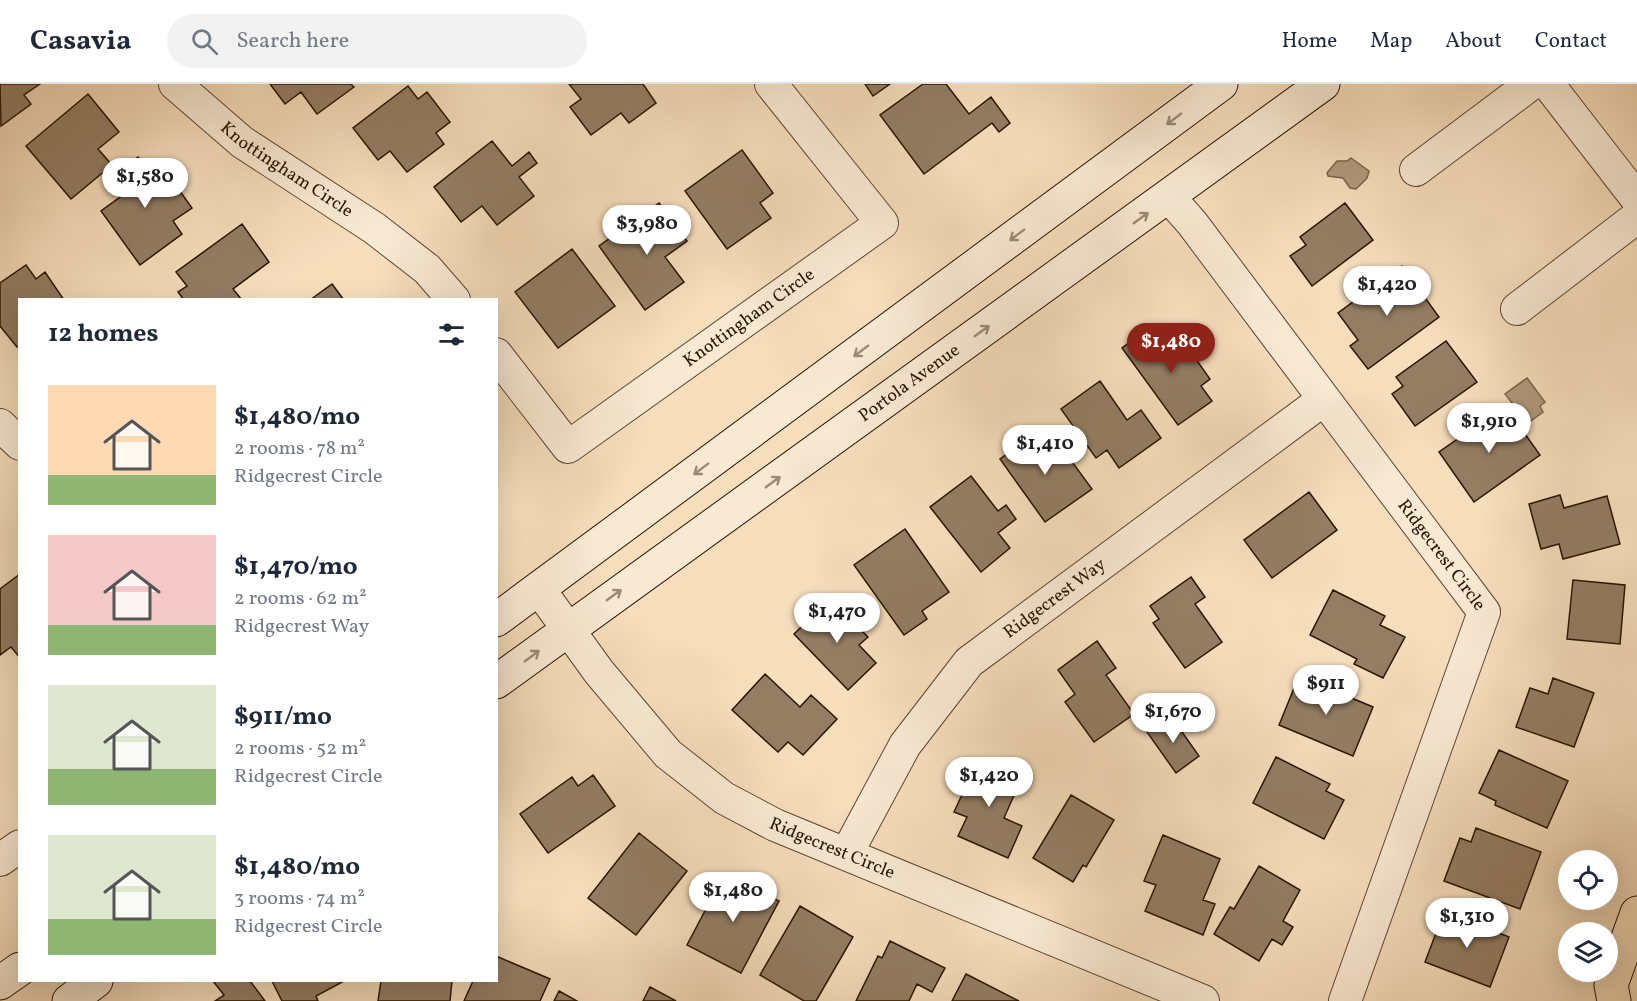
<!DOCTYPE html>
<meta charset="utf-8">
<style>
body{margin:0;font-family:Vollkorn,serif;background:#f2f2f3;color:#1f2937;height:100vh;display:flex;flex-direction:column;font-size:22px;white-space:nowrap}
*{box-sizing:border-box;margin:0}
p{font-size:20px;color:#747a83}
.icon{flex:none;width:33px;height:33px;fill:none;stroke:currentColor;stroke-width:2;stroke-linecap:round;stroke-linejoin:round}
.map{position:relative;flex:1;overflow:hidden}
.drawer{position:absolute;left:18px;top:214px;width:480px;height:684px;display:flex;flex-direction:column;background:#fff;border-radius:0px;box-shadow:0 6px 24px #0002}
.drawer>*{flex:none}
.fabs{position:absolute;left:1558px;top:766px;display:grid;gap:12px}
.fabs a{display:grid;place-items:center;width:60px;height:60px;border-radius:50%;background:#fff;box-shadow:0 6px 24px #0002;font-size:30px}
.price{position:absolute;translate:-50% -51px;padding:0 14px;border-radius:21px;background:#fff;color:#222;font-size:20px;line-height:39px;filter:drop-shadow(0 2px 3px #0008)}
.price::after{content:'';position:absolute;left:50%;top:36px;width:18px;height:14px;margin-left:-9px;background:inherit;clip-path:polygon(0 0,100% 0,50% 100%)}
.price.selected{background:#8f2418;color:#fff}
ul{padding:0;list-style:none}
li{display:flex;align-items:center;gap:18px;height:150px;padding:0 30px}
li span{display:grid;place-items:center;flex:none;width:168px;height:120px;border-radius:0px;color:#555}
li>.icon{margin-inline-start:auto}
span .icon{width:72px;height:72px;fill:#fffc;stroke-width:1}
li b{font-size:26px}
h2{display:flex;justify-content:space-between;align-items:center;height:72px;padding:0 30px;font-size:26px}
header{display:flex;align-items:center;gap:36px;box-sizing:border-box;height:84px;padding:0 30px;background:#fff;border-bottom:2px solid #e0e1e3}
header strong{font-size:28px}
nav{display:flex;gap:33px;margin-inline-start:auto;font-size:21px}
.search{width:420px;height:54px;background:#f2f2f3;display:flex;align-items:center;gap:15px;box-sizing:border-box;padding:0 21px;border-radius:33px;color:#747a83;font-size:22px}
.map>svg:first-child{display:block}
.water{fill:#b0997d;stroke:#7a644c;stroke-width:1.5}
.building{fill:#947d63;stroke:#291502;stroke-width:1.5}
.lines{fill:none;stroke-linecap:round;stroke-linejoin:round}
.street-casing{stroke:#5c4730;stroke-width:34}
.secondary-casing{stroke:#291502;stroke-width:35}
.primary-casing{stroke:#291502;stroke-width:35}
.street{stroke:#f9e9d3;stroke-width:32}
.secondary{stroke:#f9e9d3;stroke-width:33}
.primary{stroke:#f6ddbc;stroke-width:33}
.oneway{stroke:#9b8a75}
.labels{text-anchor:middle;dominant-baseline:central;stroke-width:5;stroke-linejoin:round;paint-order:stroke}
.street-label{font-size:18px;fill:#291502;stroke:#f9e9d3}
</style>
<header>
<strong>Casavia</strong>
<div class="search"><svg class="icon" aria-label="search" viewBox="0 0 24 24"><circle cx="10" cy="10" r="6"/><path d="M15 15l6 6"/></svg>Search here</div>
<nav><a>Home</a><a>Map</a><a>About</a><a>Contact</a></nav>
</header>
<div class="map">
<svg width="1637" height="917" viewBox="0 0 1637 917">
<rect width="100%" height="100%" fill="#f6ddbc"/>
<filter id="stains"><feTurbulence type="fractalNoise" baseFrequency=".00333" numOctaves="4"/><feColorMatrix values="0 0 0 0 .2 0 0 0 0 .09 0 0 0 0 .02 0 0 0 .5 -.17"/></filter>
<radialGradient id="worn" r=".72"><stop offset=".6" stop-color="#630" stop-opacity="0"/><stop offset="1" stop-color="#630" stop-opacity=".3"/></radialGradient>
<path class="water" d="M1351 74 1369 87 1367 94 1356 105 1350 104 1343 94 1328 92 1327 89 1337 77H1347Z
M1527 294 1545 318 1540 322 1543 328 1528 339 1505 310Z"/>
<path class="building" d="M0 0H40L24 11 31 20 1 42Z
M270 0H351L354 3 317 30 301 8 285 20Z
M569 0H643L656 19 629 39 621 29 591 51 570 23 581 15Z
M865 0H890L873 12Z
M923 0H946L969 30 991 13 1010 39 999 48 992 39 924 90 880 31Z
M408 2 418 15 427 8 450 38 436 49 444 60 407 88 390 67 378 76 353 44Z
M88 10 119 48 98 65 112 81 71 115 26 62Z
M492 57 512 82 529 68 537 79 519 93 534 112 497 141 482 122 461 138 434 103Z
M742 66 773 109 760 119 771 134 727 165 685 107Z
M138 73 148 87 160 79 192 124 173 137 182 150 140 181 101 127 120 113 107 95Z
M659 119 687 157 665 173 684 198 645 226 599 162Z
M1345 119 1373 156 1312 202 1290 172 1306 161 1300 153Z
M242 140 269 178 233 205 242 216H184L178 208 187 202 176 188Z
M572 165 615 222 558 264 515 208Z
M26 181 36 195 45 188 64 216H20V261L17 263 0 242V199Z
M1402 182 1439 233 1368 285 1350 262 1358 256 1338 229Z
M332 200 344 216H310Z
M1176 247 1210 295 1201 302 1212 317 1178 341 1122 264 1144 248 1154 262Z
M1446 257 1477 298 1415 342 1392 310 1403 302 1396 293Z
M1100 297 1127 336 1141 326 1161 354 1119 384 1107 366 1096 374 1061 325Z
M1505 322 1540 371 1474 418 1439 368Z
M1042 345 1066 378 1070 375 1092 405 1045 438 1000 375Z
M971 392 998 427 1006 421 1016 435 998 449 1010 464 981 488 930 423Z
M1309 408 1337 446 1272 494 1244 456Z
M1560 411 1564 424 1607 412 1620 460 1563 475 1559 460 1541 465 1529 420Z
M905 445 949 508 922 527 927 535 904 551 854 481Z
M20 490V574L11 563 0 571V505Z
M1191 493 1205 513 1195 520 1222 558 1185 584 1153 539 1159 535 1150 522Z
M1573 496 1625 501 1620 560 1567 555Z
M1333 506 1385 532 1380 541 1405 553 1383 594 1354 580 1357 575 1310 551Z
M830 515 868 553 859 561 876 579 848 606 794 550Z
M1097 557 1116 584 1106 591 1134 630 1094 658 1065 618 1075 610 1058 586Z
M765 590 800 623 811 611 837 635 803 671 788 658 778 668 732 626Z
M1299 592 1373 623 1353 672 1279 641Z
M1553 594 1594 609 1574 663 1516 643 1530 604 1548 610Z
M1170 631 1199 672 1176 689 1147 648Z
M1499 666 1568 697 1547 744 1495 721 1496 717 1479 709Z
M1276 673 1330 700 1326 707 1344 716 1324 755 1253 719Z
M979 674 1022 693 1004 734 1022 742 1008 774 958 752 967 733 954 728Z
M593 691 615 722 548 769 520 730 572 693 578 702Z
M1071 711 1114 736 1086 783 1083 781 1073 798 1033 774Z
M1476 744 1541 768 1520 825 1444 797 1460 754 1471 758Z
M639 749 687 787 636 851 588 814Z
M1163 751 1220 775 1203 816 1215 820 1203 851 1145 827 1156 801 1144 797Z
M1259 782 1300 806 1283 837 1293 843 1282 861 1272 855 1259 877 1214 850 1230 823 1234 825Z
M725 789 779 817 741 889 687 861Z
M800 822 853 853 816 917H804L760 891Z
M1444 828 1509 853 1490 903 1425 878Z
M890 857 945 884 932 908 917 900 909 917H856L878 872 882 874Z
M496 872 550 895 540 917H464L473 897H496Z
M966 890 1019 917H952Z
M213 897H250L265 917H215L224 911Z
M272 897H344L316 912 318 917H282Z
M381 897H452L450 917H378Z
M650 903 676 917H643Z
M559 907 577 917H554Z"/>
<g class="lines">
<defs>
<g id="street">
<path id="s1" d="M175 0 242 58 374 144 427 185 454 216"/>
<path d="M1548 0 1637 115"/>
<path d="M1416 86 1531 0"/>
<path id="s2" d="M1169 113 1192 139 1484 528 1345 917"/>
<path d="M1517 225 1637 133"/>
<path id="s3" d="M496 270 568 363 882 139 771 0"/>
<path d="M0 341 20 360"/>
<path id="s4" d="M539 505 599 588 668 670 724 714 775 741 1203 917"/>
<path id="s5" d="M847 769 905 661 969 578 1323 316"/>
<path d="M0 776 20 762"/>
</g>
<g id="secondary">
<path d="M496 536 1221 0"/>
<path id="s6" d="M496 598 1323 0"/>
<path d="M0 899 20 885"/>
<path d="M69 917 96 897"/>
</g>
<path id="primary" d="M1614 917 1611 901 1637 829"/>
</defs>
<use href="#street" class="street-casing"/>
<use href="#secondary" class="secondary-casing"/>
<use href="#primary" class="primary-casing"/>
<use href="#street" class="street"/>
<use href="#secondary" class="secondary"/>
<use href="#primary" class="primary"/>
</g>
<defs><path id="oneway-shaft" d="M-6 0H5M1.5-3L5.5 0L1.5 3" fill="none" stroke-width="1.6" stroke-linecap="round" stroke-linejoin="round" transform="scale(1.5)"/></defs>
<g class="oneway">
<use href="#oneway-shaft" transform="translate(1174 35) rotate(143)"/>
<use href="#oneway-shaft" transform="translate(1141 134) rotate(-36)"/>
<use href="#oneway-shaft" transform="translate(1017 151) rotate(143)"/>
<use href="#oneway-shaft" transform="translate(982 247) rotate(-36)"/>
<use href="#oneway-shaft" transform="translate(861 267) rotate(143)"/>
<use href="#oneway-shaft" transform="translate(701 385) rotate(143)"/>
<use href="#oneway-shaft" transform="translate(773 398) rotate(-36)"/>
<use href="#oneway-shaft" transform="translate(614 511) rotate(-36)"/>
<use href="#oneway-shaft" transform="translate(532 572) rotate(-37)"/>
</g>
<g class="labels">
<g class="street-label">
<text stroke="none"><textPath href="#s1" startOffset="141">Knottingham Circle</textPath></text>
<text stroke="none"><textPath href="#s3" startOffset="340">Knottingham Circle</textPath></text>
<text stroke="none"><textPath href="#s6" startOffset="510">Portola Avenue</textPath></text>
<text stroke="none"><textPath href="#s2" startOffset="450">Ridgecrest Circle</textPath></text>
<text stroke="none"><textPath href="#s5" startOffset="334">Ridgecrest Way</textPath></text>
<text stroke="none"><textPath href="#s4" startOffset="400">Ridgecrest Circle</textPath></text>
</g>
</g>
<rect width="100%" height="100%" filter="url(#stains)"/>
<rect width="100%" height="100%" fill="url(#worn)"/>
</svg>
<div class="fabs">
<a><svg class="icon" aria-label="locate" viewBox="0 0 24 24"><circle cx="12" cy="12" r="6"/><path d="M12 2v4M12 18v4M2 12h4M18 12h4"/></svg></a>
<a><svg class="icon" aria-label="layers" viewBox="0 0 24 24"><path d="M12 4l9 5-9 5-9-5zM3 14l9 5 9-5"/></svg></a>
</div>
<b class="price" style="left:145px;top:125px">$1,580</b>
<b class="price" style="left:647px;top:172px">$3,980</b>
<b class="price" style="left:1387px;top:233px">$1,420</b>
<b class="price selected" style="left:1171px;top:290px">$1,480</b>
<b class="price" style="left:1489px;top:370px">$1,910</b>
<b class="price" style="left:1045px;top:392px">$1,410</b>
<b class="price" style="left:837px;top:560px">$1,470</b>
<b class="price" style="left:1326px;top:632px">$911</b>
<b class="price" style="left:1173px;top:660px">$1,670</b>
<b class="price" style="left:989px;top:724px">$1,420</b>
<b class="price" style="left:733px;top:839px">$1,480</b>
<b class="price" style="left:1467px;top:865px">$1,310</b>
<section class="drawer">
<h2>12 homes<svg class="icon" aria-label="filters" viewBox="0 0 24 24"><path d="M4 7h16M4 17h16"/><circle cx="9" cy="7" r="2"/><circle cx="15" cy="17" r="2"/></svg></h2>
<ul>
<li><span style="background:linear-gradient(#ffd9b3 75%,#8fb573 0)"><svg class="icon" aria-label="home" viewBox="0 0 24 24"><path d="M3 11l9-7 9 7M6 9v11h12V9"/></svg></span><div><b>$1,480/mo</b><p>2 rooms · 78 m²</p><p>Ridgecrest Circle</p></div></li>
<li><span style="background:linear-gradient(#f6c9c9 75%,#8fb573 0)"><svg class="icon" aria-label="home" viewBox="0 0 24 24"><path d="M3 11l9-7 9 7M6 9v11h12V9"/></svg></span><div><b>$1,470/mo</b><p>2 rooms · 62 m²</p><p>Ridgecrest Way</p></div></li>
<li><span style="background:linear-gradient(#dfe7d0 70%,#8fb573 0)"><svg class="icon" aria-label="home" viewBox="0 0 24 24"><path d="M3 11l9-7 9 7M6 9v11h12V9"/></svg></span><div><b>$911/mo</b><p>2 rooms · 52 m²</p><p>Ridgecrest Circle</p></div></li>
<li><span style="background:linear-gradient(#dfe7d0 70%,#8fb573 0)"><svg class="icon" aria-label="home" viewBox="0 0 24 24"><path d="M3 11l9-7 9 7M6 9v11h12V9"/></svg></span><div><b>$1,480/mo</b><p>3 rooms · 74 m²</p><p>Ridgecrest Circle</p></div></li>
</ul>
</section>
</div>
